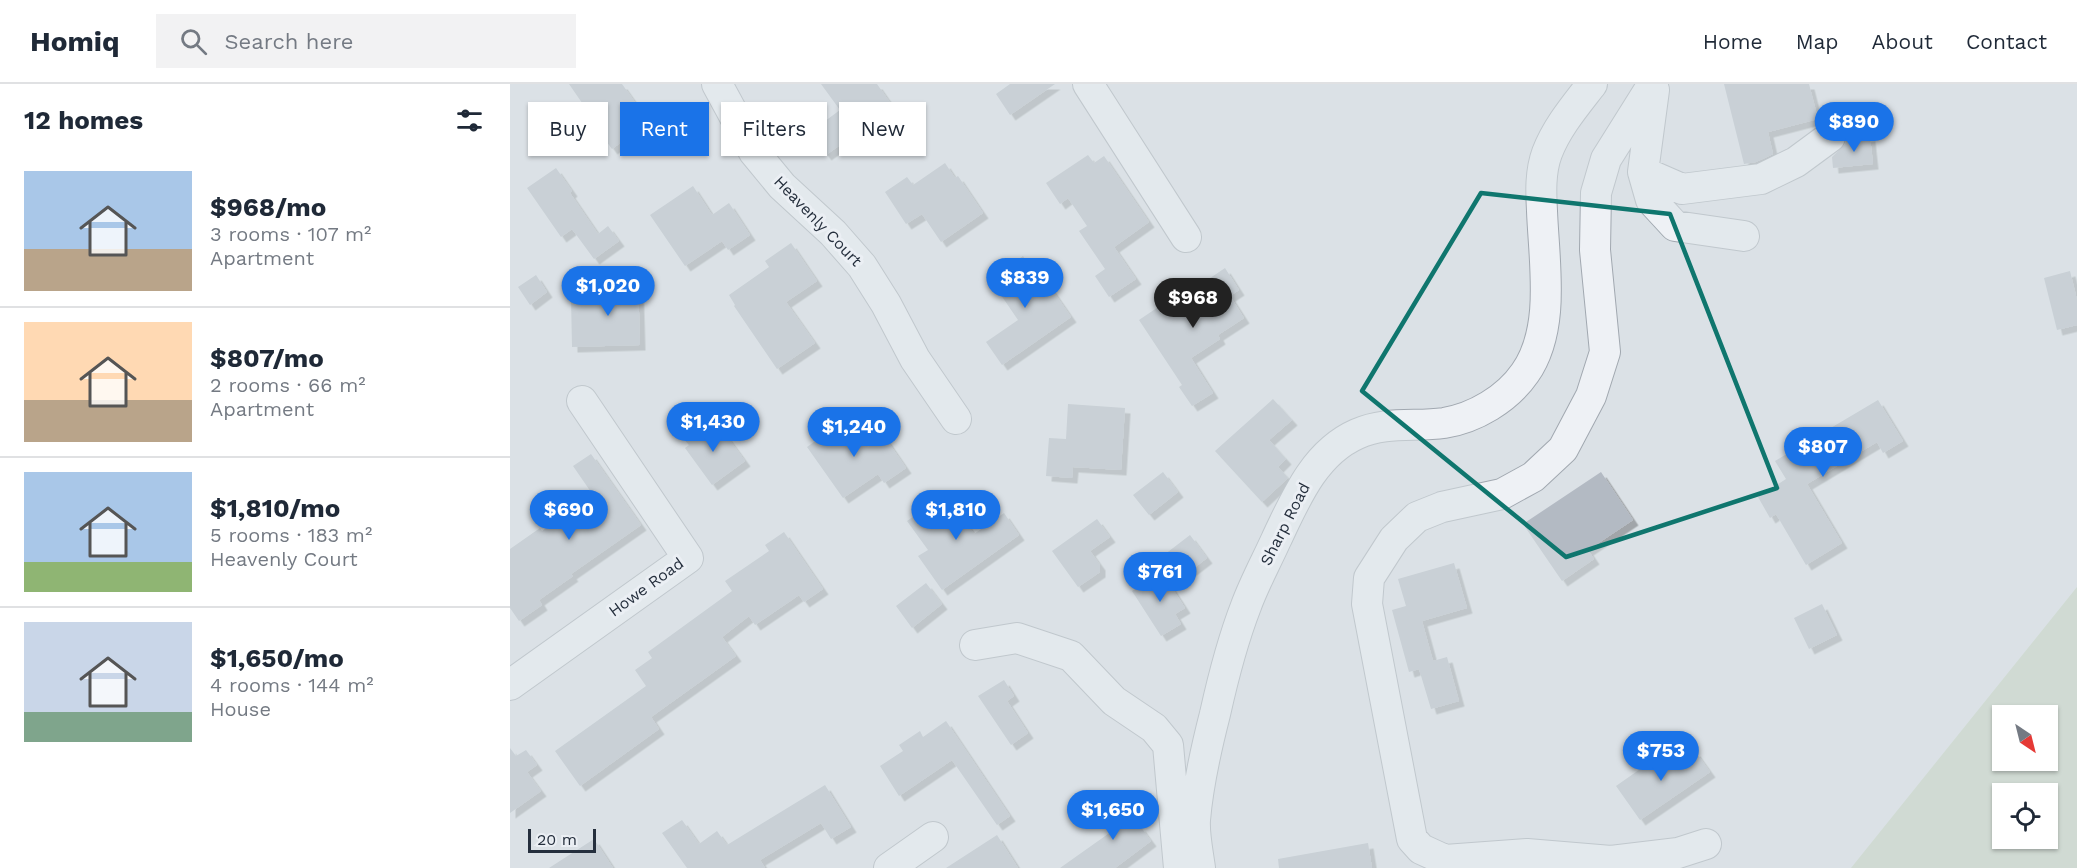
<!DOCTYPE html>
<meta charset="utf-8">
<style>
body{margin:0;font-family:"Work Sans",sans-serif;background:#f2f2f3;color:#1f2937;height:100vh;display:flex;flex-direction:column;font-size:22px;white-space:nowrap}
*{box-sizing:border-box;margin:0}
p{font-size:20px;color:#747a83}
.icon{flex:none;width:33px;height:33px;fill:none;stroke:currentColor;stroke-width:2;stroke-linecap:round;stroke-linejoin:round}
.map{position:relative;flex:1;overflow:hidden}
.details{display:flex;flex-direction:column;background:#fff;width:510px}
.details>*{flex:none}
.banner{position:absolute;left:18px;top:18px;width:570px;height:54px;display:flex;gap:12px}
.needle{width:39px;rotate:145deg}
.fabs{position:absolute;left:1482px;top:621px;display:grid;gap:12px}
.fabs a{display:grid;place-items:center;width:66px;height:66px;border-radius:0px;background:#fff;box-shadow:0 2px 4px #0004;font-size:30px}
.scale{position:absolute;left:18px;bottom:15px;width:68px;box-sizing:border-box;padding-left:6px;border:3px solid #252f3d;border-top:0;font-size:16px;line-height:21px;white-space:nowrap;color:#252f3d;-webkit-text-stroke:4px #ebeff4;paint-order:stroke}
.price{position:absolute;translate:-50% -51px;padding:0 14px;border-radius:21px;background:#1a73e8;color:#fff;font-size:20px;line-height:39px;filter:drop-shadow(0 2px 3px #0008)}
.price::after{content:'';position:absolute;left:50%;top:36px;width:18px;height:14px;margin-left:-9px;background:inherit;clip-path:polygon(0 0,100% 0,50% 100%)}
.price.current{background:#222;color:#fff}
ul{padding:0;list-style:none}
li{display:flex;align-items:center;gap:18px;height:150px;padding:0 24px}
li+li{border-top:2px solid #e0e1e3}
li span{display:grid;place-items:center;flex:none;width:168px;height:120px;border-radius:0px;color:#555}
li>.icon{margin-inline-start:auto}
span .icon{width:72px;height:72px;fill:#fffc;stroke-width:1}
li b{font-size:26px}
h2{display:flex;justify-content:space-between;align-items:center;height:72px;padding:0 24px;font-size:26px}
.chip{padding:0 21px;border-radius:0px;background:#fff;box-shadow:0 2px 4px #0004;font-size:21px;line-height:54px}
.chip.current{background:#1a73e8;color:#fff}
header{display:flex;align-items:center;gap:36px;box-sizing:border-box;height:84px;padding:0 30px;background:#fff;border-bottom:2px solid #e0e1e3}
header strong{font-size:28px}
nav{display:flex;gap:33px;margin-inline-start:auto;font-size:21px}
.search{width:420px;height:54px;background:#f2f2f3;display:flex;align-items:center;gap:15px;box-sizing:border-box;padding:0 21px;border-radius:0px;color:#747a83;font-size:22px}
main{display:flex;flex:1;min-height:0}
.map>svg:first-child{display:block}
.green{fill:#c3d1bc;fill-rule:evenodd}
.building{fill:#b3bac3;filter:url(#shadow)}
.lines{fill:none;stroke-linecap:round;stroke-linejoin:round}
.minor-casing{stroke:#a1a8b0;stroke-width:32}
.minor{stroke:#eef1f5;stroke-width:30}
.marked{fill:none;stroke:#0f766e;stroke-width:4.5;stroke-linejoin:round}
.labels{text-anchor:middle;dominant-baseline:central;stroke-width:6;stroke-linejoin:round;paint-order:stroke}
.street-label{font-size:16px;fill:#252f3d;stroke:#ebeff4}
</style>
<header>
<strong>Homiq</strong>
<div class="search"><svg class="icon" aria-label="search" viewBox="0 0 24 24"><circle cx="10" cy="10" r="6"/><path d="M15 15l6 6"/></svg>Search here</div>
<nav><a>Home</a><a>Map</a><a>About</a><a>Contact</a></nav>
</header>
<main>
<section class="details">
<h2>12 homes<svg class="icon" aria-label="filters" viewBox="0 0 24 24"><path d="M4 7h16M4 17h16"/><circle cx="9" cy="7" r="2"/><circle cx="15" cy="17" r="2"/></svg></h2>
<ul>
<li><span style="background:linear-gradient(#a9c7e8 65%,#b9a48a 0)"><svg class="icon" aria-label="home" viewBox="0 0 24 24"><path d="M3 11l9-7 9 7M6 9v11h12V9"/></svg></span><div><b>$968/mo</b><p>3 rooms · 107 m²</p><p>Apartment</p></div></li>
<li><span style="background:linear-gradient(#ffd9b3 65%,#b9a48a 0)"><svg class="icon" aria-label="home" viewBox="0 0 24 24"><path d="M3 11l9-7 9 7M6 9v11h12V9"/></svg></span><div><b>$807/mo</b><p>2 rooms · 66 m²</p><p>Apartment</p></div></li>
<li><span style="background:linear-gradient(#a9c7e8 75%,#8fb573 0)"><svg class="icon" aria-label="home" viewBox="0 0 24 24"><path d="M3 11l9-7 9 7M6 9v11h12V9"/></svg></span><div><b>$1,810/mo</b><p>5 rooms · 183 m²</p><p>Heavenly Court</p></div></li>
<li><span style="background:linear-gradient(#c9d6e8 75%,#7fa58c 0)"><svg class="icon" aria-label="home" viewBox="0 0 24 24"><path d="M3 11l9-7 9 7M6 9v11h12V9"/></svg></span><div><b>$1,650/mo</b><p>4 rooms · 144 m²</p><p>House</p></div></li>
</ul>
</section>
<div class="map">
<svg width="1567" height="784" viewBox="0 0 1567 784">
<defs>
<filter id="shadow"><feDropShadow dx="5.5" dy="5.5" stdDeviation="0" flood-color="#0004"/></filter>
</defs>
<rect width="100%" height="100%" fill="#dbe1e6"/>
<path class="green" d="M1567 503V784H1341ZM1492 632H1538V676H1492ZM1492 710H1538V754H1492Z"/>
<path class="building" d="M59 0H112L139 38 102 65 77 31 79 29Z
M311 0H367L383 23 316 71 299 49 330 26Z
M500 0H545L500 31 486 10Z
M1214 0H1299L1308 35 1258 48 1263 70 1246 78 1234 80Z
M1360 52 1363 80 1323 84 1322 73 1335 60 1337 54Z
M578 71 584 79 594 72 639 138 604 163 626 195 599 213 585 192 595 185 569 147 577 142 558 114 550 120 536 99Z
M435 79 445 94 448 92 473 129 431 158 412 130 396 140 375 108 397 93 403 101Z
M46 84 62 107 60 109 88 150 98 142 109 157 84 175 62 145 51 153 17 104Z
M183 102 202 131 219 119 240 151 218 166 212 157 175 182 140 131Z
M281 159 307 197 276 218 305 259 267 285 224 222 225 221 219 211 259 183 255 177Z
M513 172 523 187 527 184 561 233 492 281 476 258 508 236 480 195Z
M715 184 729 206 720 212 734 234 708 251 710 255 681 274 703 309 682 322 669 303 672 301 629 236 669 209 672 213Z
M1560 187 1567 216V241L1547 246 1534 194Z
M26 191 37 208 20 221 8 203Z
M105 194H128L130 261 62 263 61 213 108 211 105 206Z
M763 315 782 336 759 356 776 375 768 383 778 394 752 418 705 367Z
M1368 316 1393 357 1373 369 1367 358 1297 400 1332 459 1296 481 1266 430 1260 434 1248 413 1276 395 1265 377Z
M558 320 615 324 611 386 563 383 562 394 536 392 539 354 556 355Z
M337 334 358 363 374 352 396 384 374 399 368 390 333 414 297 363Z
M208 340 235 377 202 401 175 364 179 361 173 354 192 341 197 348Z
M81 370 131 441 61 490 63 492 29 516 32 521 9 537 0 524V465L30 444 32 447 83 411 63 382Z
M653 388 668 408 639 431 623 411Z
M1091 388 1123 436 1078 466 1084 475 1052 497 1013 440Z
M436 410 464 450 494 429 509 451 432 506 408 472 418 466 397 437Z
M587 435 600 453 580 467 590 481V488L568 503 542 467Z
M274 448 313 505 294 518 289 511 245 541 239 532 212 553 226 572 141 633 149 645 70 702 45 667 136 602 125 586 142 574 138 568 222 507 215 497 259 467 255 461Z
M680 451 697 474 667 497 650 474Z
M944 479 957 524 912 537 923 577 937 573 949 617 921 625 909 585 899 588 882 526 896 522 888 495Z
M652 488 675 524 665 530 671 540 651 552 622 507Z
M416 499 432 520 402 544 386 522Z
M1312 520 1327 551 1299 565 1284 534Z
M494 596 504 612 497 617 518 649 501 661 468 612Z
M436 637 500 732 487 741 442 676 389 712 370 682 393 667 389 661 410 647 413 653Z
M0 664 6 672 16 666 27 681 17 688 31 707 0 729Z
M1156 667 1165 680 1185 667 1200 688 1130 736 1106 702Z
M315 701 341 743 321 755 311 739 250 776 255 784H177L152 749 172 736 189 760 207 747 217 761Z
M607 713 629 743 630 742 641 757 605 784H550L605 745 591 724Z
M487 751 508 784H436Z
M84 755 103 784H39Z
M858 759 862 784H769L768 775Z"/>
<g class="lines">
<defs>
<path id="minor" d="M207 0 244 68 272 102 323 149 352 182 376 220 405 275 446 335
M578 0 676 153
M1143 0 1096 75 1086 109 1085 166 1095 268 1081 312 1053 365 1023 393 992 410 932 423 907 433 884 455 859 494 857 520 902 755 911 765 935 776 1017 770 1101 777 1168 769 1196 760
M1144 6 1133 88 1141 116 1165 142 1234 152
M1133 88 1172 105 1251 95 1286 78 1320 53
M465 561 507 554 561 572 604 617 644 644 658 661 669 784
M0 601 178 474 72 317
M379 784 423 753
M690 784C688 769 684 751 685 736 688 700 696 665 705 630 713 594 722 558 736 522 744 500 756 478 766 456 785 416 804 369 847 350 875 337 905 343 934 339 965 334 997 315 1015 289 1046 245 1034 179 1032 127 1031 109 1030 88 1037 69 1047 43 1065 22 1082 0"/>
</defs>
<use href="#minor" class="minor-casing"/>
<use href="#minor" class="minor"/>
</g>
<path d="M0 0H1567V784H0ZM971 109 1160 130 1267 404 1056 473 852 307Z" fill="#dbe1e6" fill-opacity=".55" fill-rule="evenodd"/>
<path class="marked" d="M971 109 1160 130 1267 404 1056 473 852 307Z"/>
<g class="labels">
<g class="street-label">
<text transform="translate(308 137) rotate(46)">Heavenly Court</text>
<text transform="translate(775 440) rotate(-63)">Sharp Road</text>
<text transform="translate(136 503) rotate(-36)">Howe Road</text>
</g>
</g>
</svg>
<div class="fabs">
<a><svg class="needle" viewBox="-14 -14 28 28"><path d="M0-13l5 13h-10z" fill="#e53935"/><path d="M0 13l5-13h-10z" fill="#747a83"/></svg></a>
<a><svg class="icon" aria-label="locate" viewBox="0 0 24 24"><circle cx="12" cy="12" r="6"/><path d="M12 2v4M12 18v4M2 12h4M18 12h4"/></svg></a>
</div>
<div class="scale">20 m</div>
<b class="price" style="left:1344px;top:69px">$890</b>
<b class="price" style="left:515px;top:225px">$839</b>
<b class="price" style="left:98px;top:233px">$1,020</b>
<b class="price current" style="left:683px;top:245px">$968</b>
<b class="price" style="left:203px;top:369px">$1,430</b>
<b class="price" style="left:344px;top:374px">$1,240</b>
<b class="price" style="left:1313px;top:394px">$807</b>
<b class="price" style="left:59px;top:457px">$690</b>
<b class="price" style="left:446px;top:457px">$1,810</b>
<b class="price" style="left:650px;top:519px">$761</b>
<b class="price" style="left:1151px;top:698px">$753</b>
<b class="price" style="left:603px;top:757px">$1,650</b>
<div class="banner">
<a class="chip">Buy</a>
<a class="chip current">Rent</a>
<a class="chip">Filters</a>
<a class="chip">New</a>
</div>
</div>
</main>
